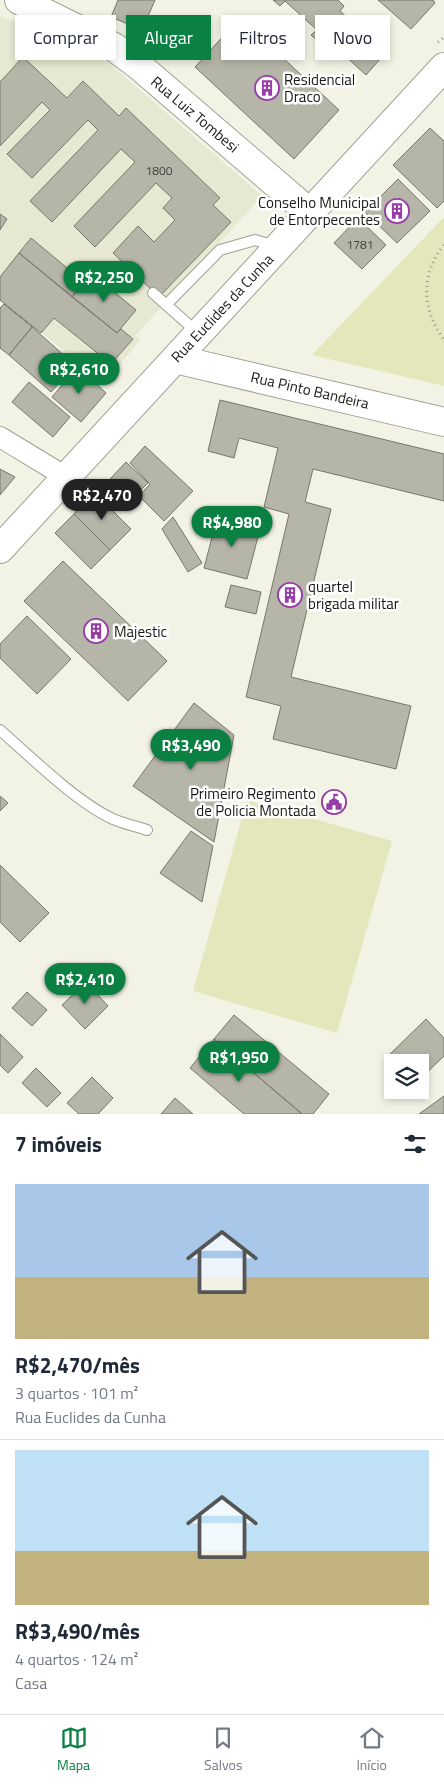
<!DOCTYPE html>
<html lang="pt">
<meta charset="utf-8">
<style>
body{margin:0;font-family:"Titillium Web",sans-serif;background:#f2f2f3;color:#1f2937;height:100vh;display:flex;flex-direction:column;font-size:19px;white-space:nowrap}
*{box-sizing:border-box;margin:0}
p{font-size:16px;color:#747a83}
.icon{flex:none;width:28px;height:28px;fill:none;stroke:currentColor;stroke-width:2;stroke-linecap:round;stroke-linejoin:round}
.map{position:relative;height:1114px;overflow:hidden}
.drawer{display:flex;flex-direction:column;background:#fff;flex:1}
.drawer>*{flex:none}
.banner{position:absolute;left:15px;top:15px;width:415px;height:45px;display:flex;gap:10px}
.fabs{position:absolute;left:384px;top:1054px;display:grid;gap:10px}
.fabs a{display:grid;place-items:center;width:45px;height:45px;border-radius:0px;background:#fff;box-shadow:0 2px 8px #0003;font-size:25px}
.price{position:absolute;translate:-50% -42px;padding:0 11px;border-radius:18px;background:#0b8043;color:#fff;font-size:16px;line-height:32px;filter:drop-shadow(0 1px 2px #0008)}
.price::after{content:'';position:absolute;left:50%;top:30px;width:15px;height:11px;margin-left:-8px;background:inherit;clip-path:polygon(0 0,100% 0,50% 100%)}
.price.on{background:#222;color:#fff}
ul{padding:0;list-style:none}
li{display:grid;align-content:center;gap:10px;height:265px;padding:0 15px}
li+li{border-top:1px solid #e0e1e3}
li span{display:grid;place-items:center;height:155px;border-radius:0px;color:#555}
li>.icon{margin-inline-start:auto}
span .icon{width:90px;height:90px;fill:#fffc;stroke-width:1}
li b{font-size:21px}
h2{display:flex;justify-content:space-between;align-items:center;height:60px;padding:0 15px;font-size:21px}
.tag{padding:0 18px;border-radius:0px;background:#fff;box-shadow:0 2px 8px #0003;font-size:18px;line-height:45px}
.tag.on{background:#0b8043;color:#fff}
.dock{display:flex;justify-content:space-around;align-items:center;height:70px;border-top:1px solid #e0e1e3;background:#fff;font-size:14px;color:#747a83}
.dock a{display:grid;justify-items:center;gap:2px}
.dock .on{color:#0b8043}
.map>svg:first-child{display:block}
.built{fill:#e6e8d2}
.green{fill:#e3e7bb}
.building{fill:#b5b6a8;stroke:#76776a}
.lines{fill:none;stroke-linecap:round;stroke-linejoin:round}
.lane-casing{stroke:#a0a194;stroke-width:12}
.street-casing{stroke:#a0a194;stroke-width:22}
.secondary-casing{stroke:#a0a194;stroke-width:30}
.path{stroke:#999a8f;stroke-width:3;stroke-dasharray:1 4;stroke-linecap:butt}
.lane{stroke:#fff;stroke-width:10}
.street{stroke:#fff;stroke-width:20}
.secondary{stroke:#fff;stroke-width:28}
.labels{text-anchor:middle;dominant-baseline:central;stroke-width:5;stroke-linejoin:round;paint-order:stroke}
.number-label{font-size:12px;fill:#3f4039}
.poi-label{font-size:15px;fill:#181914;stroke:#fff;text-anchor:start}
.street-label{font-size:15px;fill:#181914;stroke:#fff}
</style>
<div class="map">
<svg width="444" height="1114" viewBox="0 0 444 1114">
<rect width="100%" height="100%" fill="#f2f3e4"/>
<path class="built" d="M0 16 109 63 262 196 135 336 140 340 105 383 0 300Z"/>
<path class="green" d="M444 217V386L312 355Z
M247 800 392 841 337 1033 193 991Z"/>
<path class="building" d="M118 0H155L142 30 111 17Z
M273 0H338L344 6 340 11 352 22 357 16 383 39 380 42 388 50 366 75 343 54 338 59 311 35 317 30 285 1 280 6Z
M378 0H433L435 3 411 29Z
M240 18 339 110 294 159 195 67Z
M23 57 67 98 83 81 119 116 126 108 220 198 213 205 231 222 159 297 113 253 138 226 154 242 175 220 163 208 172 198 156 183 95 247 74 226 135 162 121 149 52 222 30 201 98 130 88 120 32 178 7 154 50 110 42 102 0 146V82Z
M430 128 444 141V201L437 208 393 165Z
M398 179 430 211 397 243 365 212Z
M0 214 7 219 0 230Z
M358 218 386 245 362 269 334 243Z
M31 238 84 282 72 297 19 253Z
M19 253 117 333 121 329 133 339 111 364 54 318 41 333 0 300V277Z
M91 273 136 310 117 333 72 297Z
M4 304 32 327 9 355 0 348V308Z
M32 327 75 365 51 392 9 355Z
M78 367 106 393 81 422 52 397Z
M29 382 70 417 53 437 12 402Z
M220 400 444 454V501L313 469 305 502 331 509 291 677 411 706 396 769 273 739 281 706 246 697 289 514 264 507 278 448 239 438 234 458 208 451Z
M145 446 193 491 164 521 139 496 150 484 130 463Z
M126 462 148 483 131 500 110 479Z
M0 469 15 477 0 495Z
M95 493 131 529 110 550 74 514Z
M74 514 110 550 91 569 55 533Z
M173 517 202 563 188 572 162 529Z
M217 518 260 529 247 579 204 568Z
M63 561 167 661 128 701 24 601Z
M231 585 261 592 256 614 225 607Z
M27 616 71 659 37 694 0 658V644Z
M194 703 234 735 214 842 133 786Z
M0 796 8 803 0 811Z
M191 831 213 846 202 902 160 873Z
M0 865 49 913 20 942 0 922Z
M86 982 108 1006 85 1029 62 1005Z
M27 992 47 1010 32 1026 12 1008Z
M234 1015 329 1094 313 1114H302L214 1039Z
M426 1019 444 1038V1056L420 1079V1062L392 1063 387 1057Z
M0 1034 23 1057 8 1073 0 1065Z
M214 1039 302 1114H244L190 1068Z
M36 1068 61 1093 47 1107 22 1083Z
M92 1077 113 1098 98 1114H79L67 1103Z
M444 1096V1114H419Z
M175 1098 193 1114H161Z"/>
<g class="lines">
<defs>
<path id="lane" d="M153 293 198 333
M166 305 220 250 255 240 275 246
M0 730C31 757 76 802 113 819 124 824 136 826 147 830"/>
<path id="street" d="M0 437 66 477"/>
<path id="secondary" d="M19 0 114 47 138 65 310 213
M175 359 444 422
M0 549 444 67"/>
</defs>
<use href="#lane" class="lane-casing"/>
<use href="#street" class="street-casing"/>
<use href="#secondary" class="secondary-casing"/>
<path class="path" d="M438 42 444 37
M444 245C420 274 422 310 444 340"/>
<use href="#lane" class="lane"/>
<use href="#street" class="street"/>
<use href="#secondary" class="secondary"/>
</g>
<defs>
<symbol id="building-ring" viewBox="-11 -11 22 22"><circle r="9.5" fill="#fff" stroke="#983da8" stroke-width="1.5"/><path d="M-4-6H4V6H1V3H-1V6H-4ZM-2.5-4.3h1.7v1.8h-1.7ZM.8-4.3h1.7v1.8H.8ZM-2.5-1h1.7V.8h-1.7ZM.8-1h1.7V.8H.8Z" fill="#983da8"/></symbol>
<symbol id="civic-ring" viewBox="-11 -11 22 22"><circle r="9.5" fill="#fff" stroke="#983da8" stroke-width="1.5"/><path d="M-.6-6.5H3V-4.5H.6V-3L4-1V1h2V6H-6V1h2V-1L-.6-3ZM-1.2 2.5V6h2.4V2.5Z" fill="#983da8"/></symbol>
</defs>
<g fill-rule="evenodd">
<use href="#building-ring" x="253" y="74" width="28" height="28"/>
<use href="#building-ring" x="383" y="197" width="28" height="28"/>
<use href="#building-ring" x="276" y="581" width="28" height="28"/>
<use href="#building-ring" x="82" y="617" width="28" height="28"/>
<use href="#civic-ring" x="320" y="788" width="28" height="28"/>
</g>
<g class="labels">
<g class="number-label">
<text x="159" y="170">1800</text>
<text x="360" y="244">1781</text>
</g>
<g class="poi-label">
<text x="284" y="79">Residencial<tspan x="284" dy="17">Draco</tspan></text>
<text x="380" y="202" text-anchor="end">Conselho Municipal<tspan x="380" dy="17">de Entorpecentes</tspan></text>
<text x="308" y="586">quartel<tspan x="308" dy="17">brigada militar</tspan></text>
<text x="114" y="631">Majestic</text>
<text x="316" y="793" text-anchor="end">Primeiro Regimento<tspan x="316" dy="17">de Policia Montada</tspan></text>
</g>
<g class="street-label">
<text transform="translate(195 114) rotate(40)">Rua Luiz Tombesi</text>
<text transform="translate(222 308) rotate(-47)">Rua Euclides da Cunha</text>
<text transform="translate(310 390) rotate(13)">Rua Pinto Bandeira</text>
</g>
</g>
</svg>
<div class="fabs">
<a><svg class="icon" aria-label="layers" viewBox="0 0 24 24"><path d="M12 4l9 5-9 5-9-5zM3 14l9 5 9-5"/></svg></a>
</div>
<b class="price" style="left:104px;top:303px">R$2,250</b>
<b class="price" style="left:79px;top:395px">R$2,610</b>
<b class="price on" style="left:102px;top:521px">R$2,470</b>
<b class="price" style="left:232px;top:548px">R$4,980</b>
<b class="price" style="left:191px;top:771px">R$3,490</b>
<b class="price" style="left:85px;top:1005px">R$2,410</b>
<b class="price" style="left:239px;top:1083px">R$1,950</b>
<div class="banner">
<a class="tag">Comprar</a>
<a class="tag on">Alugar</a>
<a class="tag">Filtros</a>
<a class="tag">Novo</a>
</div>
</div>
<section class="drawer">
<h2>7 imóveis<svg class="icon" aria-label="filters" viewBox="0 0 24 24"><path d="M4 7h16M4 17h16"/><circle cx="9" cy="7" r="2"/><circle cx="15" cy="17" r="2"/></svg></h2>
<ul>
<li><span style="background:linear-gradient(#a9c7e8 60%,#c2b280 0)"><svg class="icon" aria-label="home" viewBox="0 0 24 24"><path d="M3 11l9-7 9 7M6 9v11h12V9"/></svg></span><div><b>R$2,470/mês</b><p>3 quartos · 101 m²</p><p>Rua Euclides da Cunha</p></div></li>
<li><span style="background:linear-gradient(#bfe0f5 65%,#c2b280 0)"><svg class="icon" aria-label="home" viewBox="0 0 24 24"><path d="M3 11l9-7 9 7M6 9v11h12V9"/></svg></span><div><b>R$3,490/mês</b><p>4 quartos · 124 m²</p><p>Casa</p></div></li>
</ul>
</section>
<nav class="dock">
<a class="on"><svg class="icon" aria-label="map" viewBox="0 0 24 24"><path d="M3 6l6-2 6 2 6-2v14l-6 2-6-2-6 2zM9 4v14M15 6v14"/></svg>Mapa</a>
<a><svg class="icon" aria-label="saved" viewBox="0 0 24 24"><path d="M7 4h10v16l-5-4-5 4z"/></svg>Salvos</a>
<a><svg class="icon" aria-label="home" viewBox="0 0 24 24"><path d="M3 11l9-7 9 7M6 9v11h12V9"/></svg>Início</a>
</nav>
